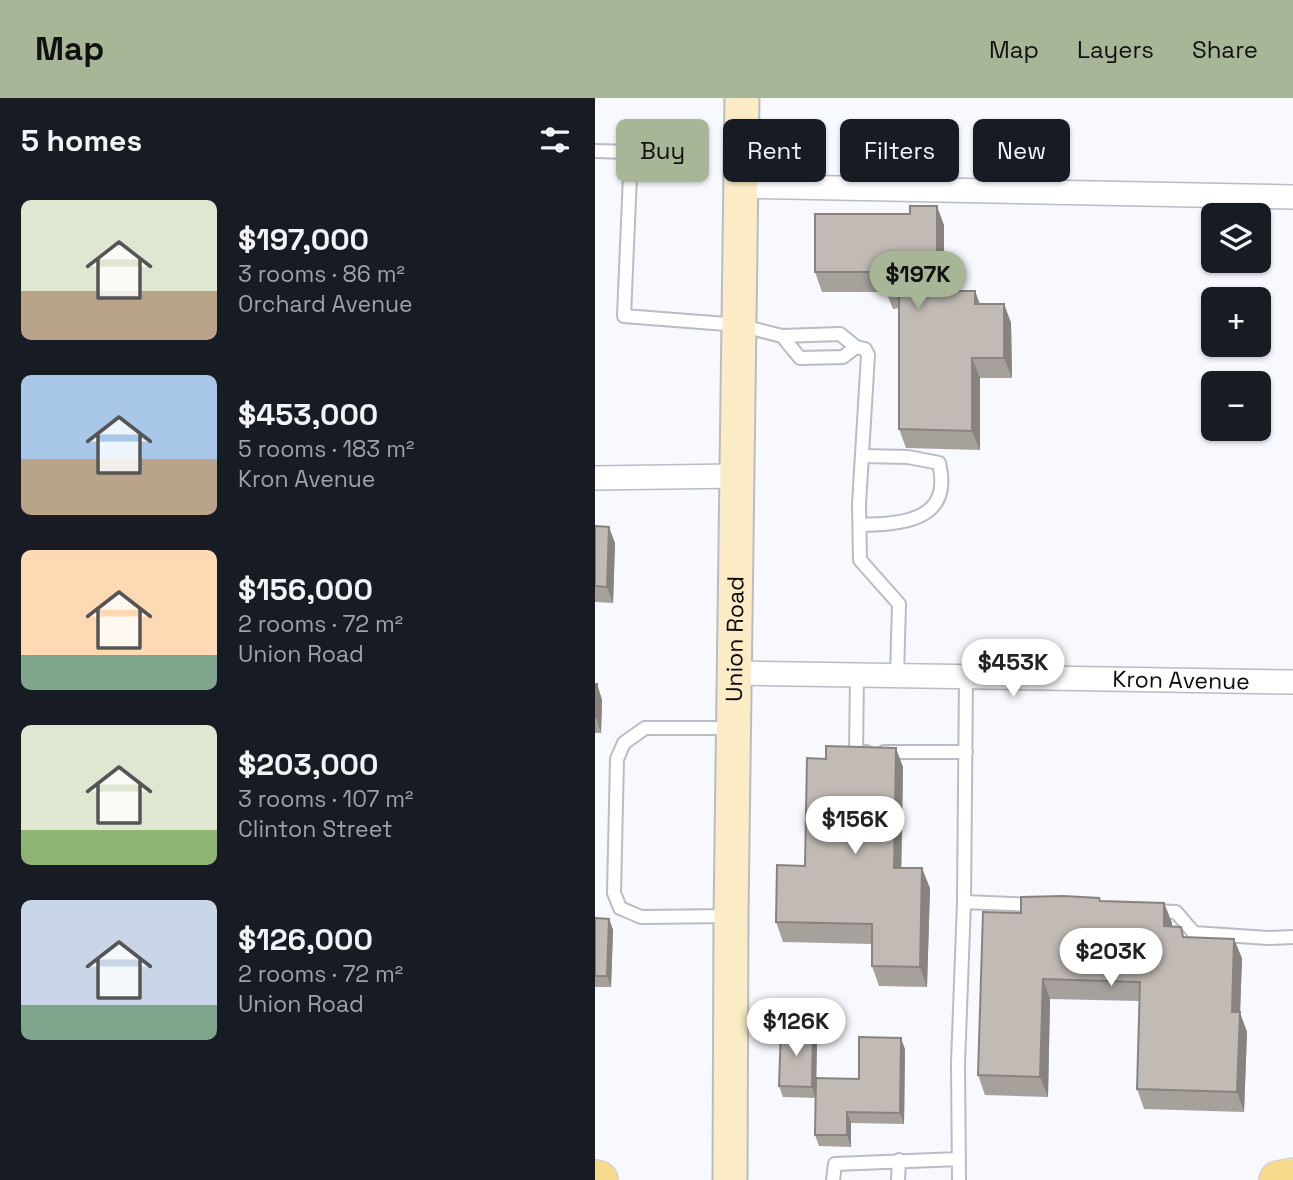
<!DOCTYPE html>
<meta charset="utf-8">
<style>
body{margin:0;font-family:"Space Grotesk",sans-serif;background:#242831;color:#f1f3f6;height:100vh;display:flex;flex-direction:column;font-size:26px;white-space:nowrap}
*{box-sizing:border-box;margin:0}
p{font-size:23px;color:#9ea1a6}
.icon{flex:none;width:38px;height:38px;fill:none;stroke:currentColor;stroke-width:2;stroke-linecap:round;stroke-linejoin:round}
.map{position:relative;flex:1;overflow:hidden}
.drawer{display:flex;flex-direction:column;background:#171b24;width:595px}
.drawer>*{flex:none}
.guide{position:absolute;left:21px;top:21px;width:570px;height:63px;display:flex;gap:14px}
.tools{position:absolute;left:606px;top:105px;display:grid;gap:14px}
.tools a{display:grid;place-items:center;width:70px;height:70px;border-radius:10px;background:#171b24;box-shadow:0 2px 5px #0004;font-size:35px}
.price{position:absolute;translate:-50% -60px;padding:0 16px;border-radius:24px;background:#fff;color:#222;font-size:23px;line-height:46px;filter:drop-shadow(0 2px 4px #0008)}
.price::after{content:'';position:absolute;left:50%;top:42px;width:21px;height:16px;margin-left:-10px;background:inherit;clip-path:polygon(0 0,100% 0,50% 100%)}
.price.on{background:#a7b696;color:#111}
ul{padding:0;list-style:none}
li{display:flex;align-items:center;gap:21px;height:175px;padding:0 21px}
li span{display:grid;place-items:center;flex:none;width:196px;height:140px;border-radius:10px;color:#555}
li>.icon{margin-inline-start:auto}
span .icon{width:84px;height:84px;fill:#fffc;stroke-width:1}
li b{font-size:30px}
h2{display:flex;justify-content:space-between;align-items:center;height:84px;padding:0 21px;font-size:30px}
.tag{padding:0 24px;border-radius:10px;background:#171b24;box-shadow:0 2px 5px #0004;font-size:24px;line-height:63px}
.tag.on{background:#a7b696;color:#111}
header{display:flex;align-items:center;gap:42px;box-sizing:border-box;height:98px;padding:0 35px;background:#a7b696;color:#111}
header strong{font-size:33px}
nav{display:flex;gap:38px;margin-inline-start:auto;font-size:24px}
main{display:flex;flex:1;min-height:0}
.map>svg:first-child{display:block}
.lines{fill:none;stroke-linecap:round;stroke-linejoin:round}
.service-casing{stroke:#b9bcc4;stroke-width:16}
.minor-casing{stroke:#b9bcc4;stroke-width:26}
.secondary-casing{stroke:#b9bcc4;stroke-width:37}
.primary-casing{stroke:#d3d3d4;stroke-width:40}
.service{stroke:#fff;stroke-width:12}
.minor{stroke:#fff;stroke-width:23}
.secondary{stroke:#fbecc6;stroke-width:33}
.primary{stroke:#f8da8d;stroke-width:37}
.wall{fill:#a7a19c}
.shaded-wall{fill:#88837f}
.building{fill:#c2bbb5;stroke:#88837f;stroke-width:2}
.labels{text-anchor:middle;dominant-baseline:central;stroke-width:5;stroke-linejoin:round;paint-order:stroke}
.street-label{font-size:23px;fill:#0b0c0f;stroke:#fff}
</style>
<header>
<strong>Map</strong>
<nav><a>Map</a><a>Layers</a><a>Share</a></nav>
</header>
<main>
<section class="drawer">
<h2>5 homes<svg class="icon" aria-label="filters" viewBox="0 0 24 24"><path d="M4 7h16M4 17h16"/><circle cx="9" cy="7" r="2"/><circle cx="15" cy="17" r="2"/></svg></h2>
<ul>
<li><span style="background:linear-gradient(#dfe7d0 65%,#b9a48a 0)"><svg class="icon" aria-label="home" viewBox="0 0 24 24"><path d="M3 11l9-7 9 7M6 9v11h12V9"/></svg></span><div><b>$197,000</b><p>3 rooms · 86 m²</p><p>Orchard Avenue</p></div></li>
<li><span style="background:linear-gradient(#a9c7e8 60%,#b9a48a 0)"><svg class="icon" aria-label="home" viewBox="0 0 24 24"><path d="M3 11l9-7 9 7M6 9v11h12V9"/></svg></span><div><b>$453,000</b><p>5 rooms · 183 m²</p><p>Kron Avenue</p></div></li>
<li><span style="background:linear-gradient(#ffd9b3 75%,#7fa58c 0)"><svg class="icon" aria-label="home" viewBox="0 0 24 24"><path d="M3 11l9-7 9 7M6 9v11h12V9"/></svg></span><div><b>$156,000</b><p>2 rooms · 72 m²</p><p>Union Road</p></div></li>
<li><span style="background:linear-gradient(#dfe7d0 75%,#8fb573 0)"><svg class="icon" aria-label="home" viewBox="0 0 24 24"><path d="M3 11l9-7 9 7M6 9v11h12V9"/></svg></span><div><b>$203,000</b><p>3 rooms · 107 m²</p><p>Clinton Street</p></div></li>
<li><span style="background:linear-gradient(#c9d6e8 75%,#7fa58c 0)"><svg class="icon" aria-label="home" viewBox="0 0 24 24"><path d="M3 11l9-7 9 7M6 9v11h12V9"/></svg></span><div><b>$126,000</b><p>2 rooms · 72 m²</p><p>Union Road</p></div></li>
</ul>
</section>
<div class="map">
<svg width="698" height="1082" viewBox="0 0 698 1082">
<rect width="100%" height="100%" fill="#f7f9fe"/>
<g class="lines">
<defs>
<path id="service" d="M0 53 36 54 29 218 144 227 187 238 245 236 261 249 270 251 273 257 264 406 265 462 304 506 302 578
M187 238 205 260 248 259 261 249
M265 427C308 426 358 423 344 365L313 359 267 358
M262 577 261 654H271
M289 654H371
M369 804 442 807
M558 813 581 814 599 835 673 840 698 839
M135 818 46 819 25 810 19 795 22 661 29 645 50 630H138
M238 1082 240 1066 364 1061
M303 1082 304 1062
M364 1082 363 965 369 804 371 578"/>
<path id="minor" d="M146 88 698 99
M0 380 142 378
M139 575 698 584"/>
<g id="secondary">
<path id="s1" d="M135 1082 136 818 147 0"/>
</g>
<path id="primary" d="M0 1081 4 1082
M683 1082 698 1079"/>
</defs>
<use href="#service" class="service-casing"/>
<use href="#minor" class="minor-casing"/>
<use href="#secondary" class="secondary-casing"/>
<use href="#primary" class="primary-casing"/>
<use href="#service" class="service"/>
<use href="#minor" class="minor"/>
<use href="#secondary" class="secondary"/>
<use href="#primary" class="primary"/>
</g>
<path class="wall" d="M349 127V193H380L385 206H409L416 225 417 280H385V352L311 350 304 331V210L298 211 291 194H227L220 174Z
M0 428 20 445 18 505 0 504Z
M0 586H2L7 602 6 635H0Z
M308 669 306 770 335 790 332 889 284 888 277 868V846L188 844 181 824 210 768Z
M505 803 569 805 577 825 576 828 590 839 647 860 645 915 652 934 649 1014 549 1011 542 991 544 903 455 901 453 999 390 997 383 977 426 815Z
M0 820 14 821 18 832 16 889H0Z
M218 931 222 943 221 980 264 981 310 951 309 1026 256 1025V1049L224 1048 220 1037 221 1000 188 999 184 988Z"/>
<path class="shaded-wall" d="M342 108 349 127V213L342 193Z
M380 193 387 213 380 206Z
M409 206 416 225 417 280 409 260Z
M377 260 385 280V352L377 333Z
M14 429 20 445 18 505 12 489Z
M2 586 7 602 6 635 1 619Z
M301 650 308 669 306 790 299 770Z
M327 770 335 790 332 889 325 869Z
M569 805 577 825 576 848 569 828Z
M14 821 18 832 16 889 12 878Z
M639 841 647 860 645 915 652 934 649 1014 642 994 637 914Z
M448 881 455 901 453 999 445 979Z
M218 931 222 943 221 1000 217 989Z
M306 940 310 951 309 1026 305 1015Z
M252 1014 256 1025V1049L252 1037Z"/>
<path class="building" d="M315 108H342V193H380V206H409V260H377V333L304 331V190L290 191V174H220V116H315Z
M0 428 14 429 12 489 0 488Z
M0 586H2L1 619H0Z
M231 648 301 650 299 770H327L325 869 277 868V826L181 824 182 767 210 768 212 660 231 661Z
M468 798 504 800 505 803 569 805V828L586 829 588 839 639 841 637 914H645L642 994 542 991 545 884 448 881 445 979 383 977 388 814 426 815V799Z
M0 820 14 821 12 878H0Z
M186 930 218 931 217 989 184 988Z
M264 939 306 940 305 1015 252 1014V1037H220L221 980 264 981Z"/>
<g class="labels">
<g class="street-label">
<text stroke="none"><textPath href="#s1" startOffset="541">Union Road</textPath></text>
<text transform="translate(586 582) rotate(1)">Kron Avenue</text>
</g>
</g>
</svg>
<div class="tools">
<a><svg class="icon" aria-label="layers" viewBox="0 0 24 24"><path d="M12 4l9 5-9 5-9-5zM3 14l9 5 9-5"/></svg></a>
<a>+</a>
<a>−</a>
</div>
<b class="price on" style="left:323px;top:213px">$197K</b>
<b class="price" style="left:418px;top:601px">$453K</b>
<b class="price" style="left:260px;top:758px">$156K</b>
<b class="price" style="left:516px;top:890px">$203K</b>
<b class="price" style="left:201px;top:960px">$126K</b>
<div class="guide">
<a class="tag on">Buy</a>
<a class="tag">Rent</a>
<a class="tag">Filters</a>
<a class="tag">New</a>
</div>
</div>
</main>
